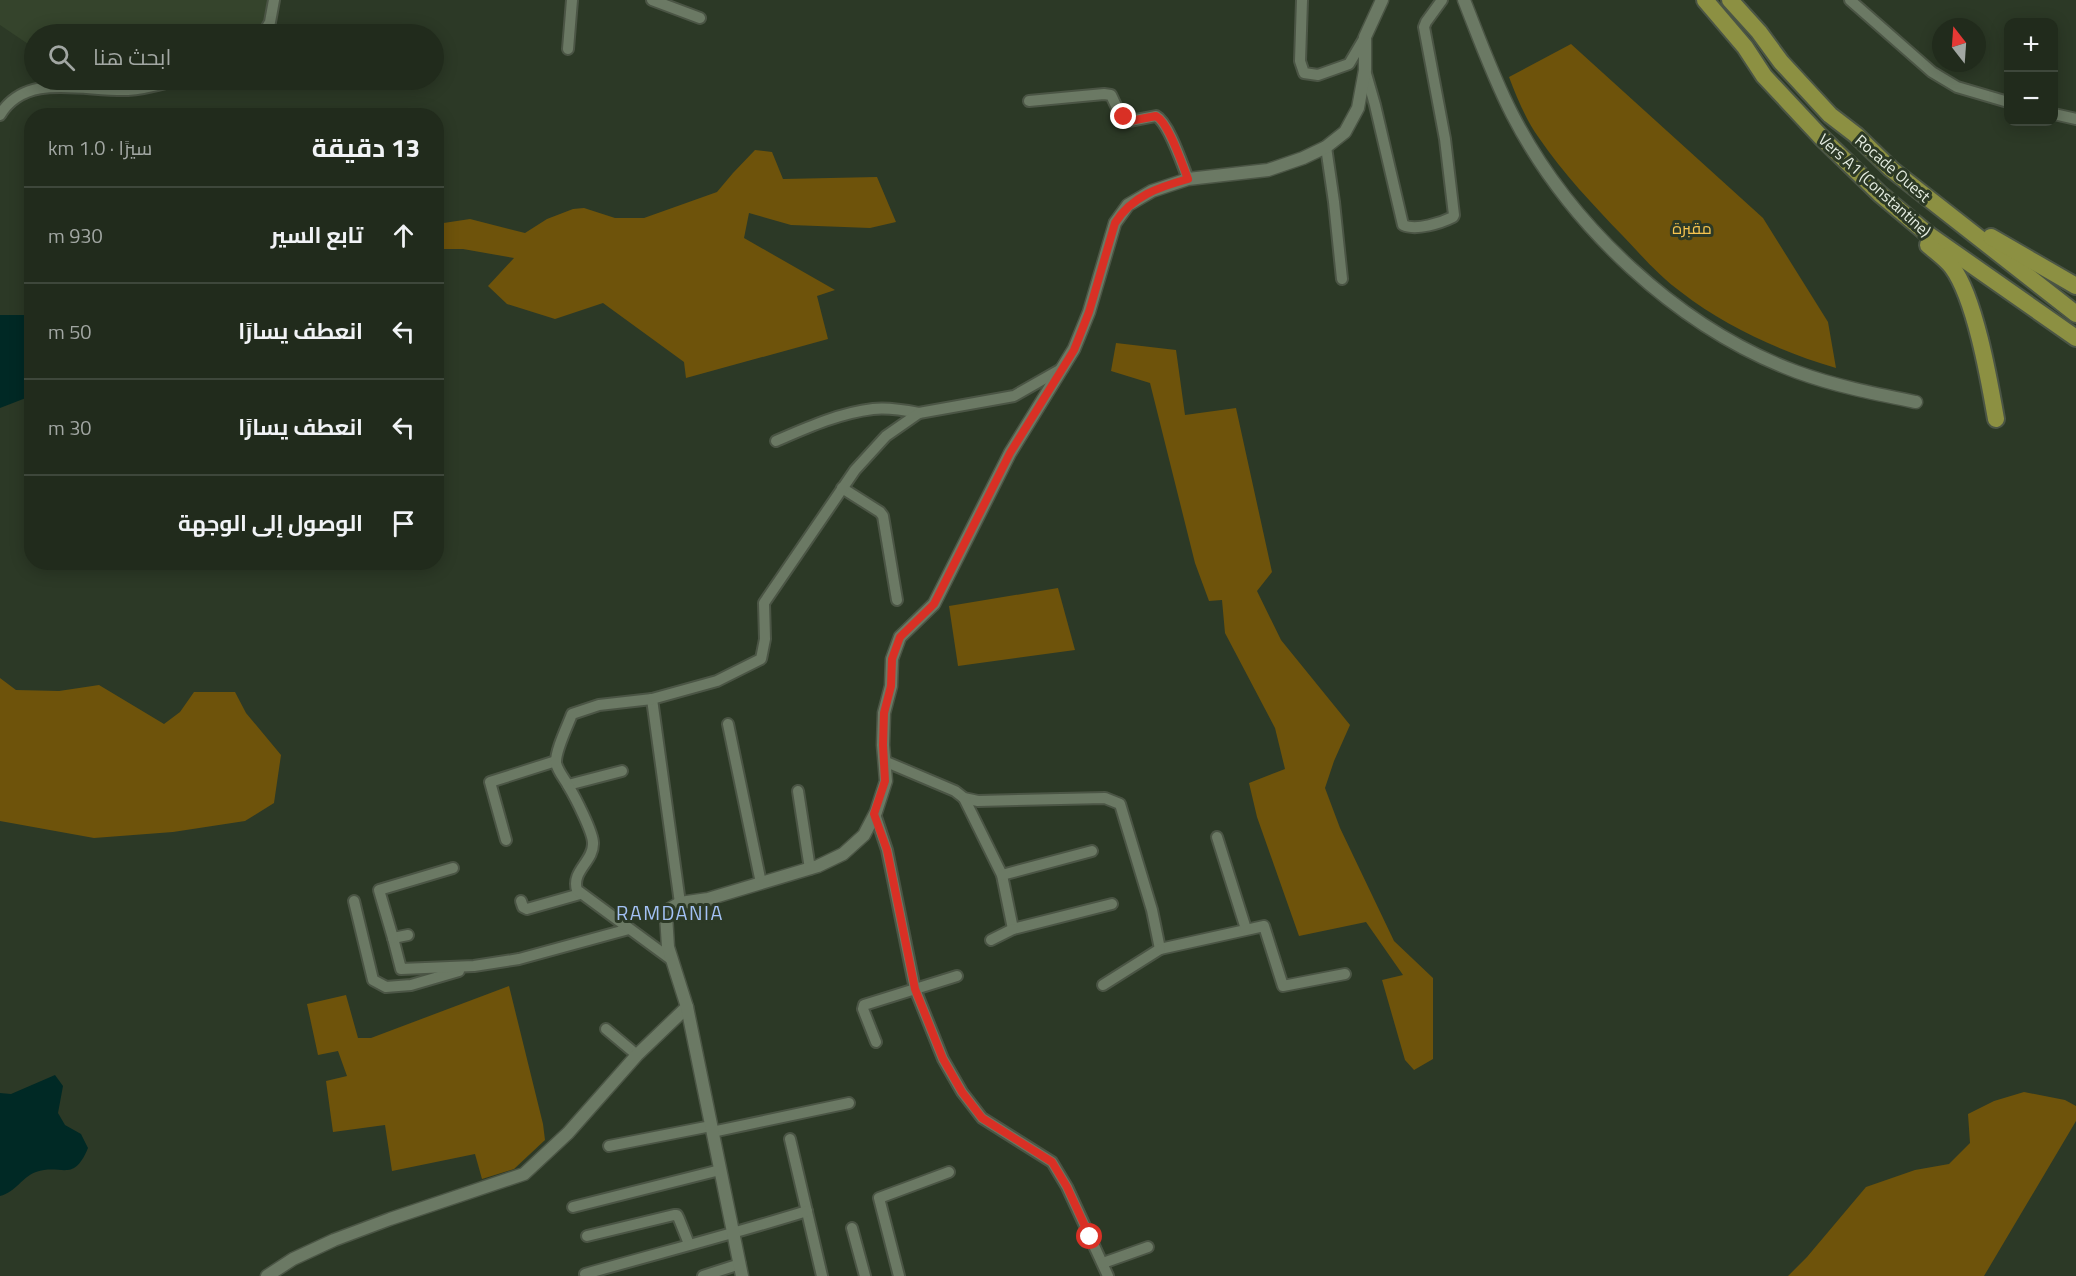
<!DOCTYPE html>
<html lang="ar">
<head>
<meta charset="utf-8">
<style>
  :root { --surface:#212b1c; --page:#293325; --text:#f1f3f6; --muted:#a2a7a3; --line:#3e473b }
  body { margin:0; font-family:"Titillium Web",Cairo,sans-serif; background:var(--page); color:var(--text); direction:rtl }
  .controls { position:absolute; right:18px; top:18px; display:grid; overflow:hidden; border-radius:12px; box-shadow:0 3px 15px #0003 }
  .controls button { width:54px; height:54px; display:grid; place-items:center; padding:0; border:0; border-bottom:2px solid var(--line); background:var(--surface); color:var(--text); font:30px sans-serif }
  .compass { position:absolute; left:1932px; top:18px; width:54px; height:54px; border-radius:50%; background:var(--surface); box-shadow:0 3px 15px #0003; rotate:343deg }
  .stop { position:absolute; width:18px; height:18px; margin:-14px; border:4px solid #d93025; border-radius:50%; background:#fff }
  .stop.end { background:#d93025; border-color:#fff; box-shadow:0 2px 6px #0008 }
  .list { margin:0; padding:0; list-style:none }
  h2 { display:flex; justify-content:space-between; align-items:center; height:78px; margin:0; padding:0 24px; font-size:26px }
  h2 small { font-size:20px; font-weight:400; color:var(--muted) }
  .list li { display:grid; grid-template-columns:39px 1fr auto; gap:18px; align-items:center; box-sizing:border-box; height:96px; padding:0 24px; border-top:2px solid var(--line) }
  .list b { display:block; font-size:22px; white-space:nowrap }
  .list em { font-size:20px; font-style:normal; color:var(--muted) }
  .icon { flex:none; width:33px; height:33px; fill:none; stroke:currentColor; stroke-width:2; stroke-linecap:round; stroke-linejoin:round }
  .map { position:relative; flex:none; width:2076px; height:1276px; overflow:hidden; direction:ltr }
  .search { position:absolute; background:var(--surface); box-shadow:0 3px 15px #0003; left:24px; top:24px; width:420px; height:66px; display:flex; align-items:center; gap:15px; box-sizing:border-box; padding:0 21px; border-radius:33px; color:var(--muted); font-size:22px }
  .panel { position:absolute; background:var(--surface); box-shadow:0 3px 15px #0003; left:24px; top:108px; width:420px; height:462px; border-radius:24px; direction:rtl }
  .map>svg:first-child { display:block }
  .built { fill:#35442c }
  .green { fill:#6e530b }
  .water { fill:#002925 }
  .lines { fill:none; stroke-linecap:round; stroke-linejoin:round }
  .minor-casing { stroke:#4b5545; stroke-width:14 }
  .tertiary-casing { stroke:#4b5545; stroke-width:15 }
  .trunk-casing { stroke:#4b5545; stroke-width:20 }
  .minor { stroke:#6b7964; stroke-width:10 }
  .tertiary { stroke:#6b7964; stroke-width:12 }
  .trunk { stroke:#8c9042; stroke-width:16 }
  .route { stroke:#d93025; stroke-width:8 }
  .labels { text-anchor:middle; stroke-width:6; stroke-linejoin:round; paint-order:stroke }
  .street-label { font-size:16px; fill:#e5ede1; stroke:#2c3926 }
  .park-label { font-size:16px; fill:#f8c550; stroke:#2c3926 }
  .quarter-label { font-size:20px; letter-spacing:1.5px; fill:#a4c2f5; stroke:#2c3926 }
</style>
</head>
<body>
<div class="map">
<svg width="2076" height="1276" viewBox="0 0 2076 1276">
  <rect width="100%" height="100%" fill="#2c3926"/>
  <path class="built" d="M0,0h271l-4,19 -10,15h-223v14l-34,-23z"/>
  <g class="green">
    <path d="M1571,44l192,174 65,104 8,46c-54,-16 -110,-41 -155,-76 -22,-16 -41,-38 -59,-57 -29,-30 -59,-62 -83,-97 -13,-18 -22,-40 -30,-61z"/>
    <path d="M755,150l17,2 11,27 94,-2 19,45 -26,6 -79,-3 -42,-12 -5,25 91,52 -18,6 11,43 -142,39 -2,-16 -81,-59 -48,16 -48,-15 -19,-18 26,-28 -51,-9h-26v-25l33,-5 55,14 22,-14 26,-10 11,-1 31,10h29l73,-26 16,-19z"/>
    <path d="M1116,343l60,7 9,65 51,-7 36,164 -15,19 24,49 69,85 -16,36 -9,27 15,40 54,113 39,37v81l-19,11 -9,-10 -23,-80 21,-5 -37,-53 -67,14 -42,-119 -8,-34 36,-14 -10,-41 -50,-95 -3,-33 -13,1 -14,-38 -45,-180 -39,-12z"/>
    <path d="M1058,588l17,62 -117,16 -9,-60z"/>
    <path d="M0,678l16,12 43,1 40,-6 65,39 16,-12 14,-20h41l11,21 35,42 -7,48 -29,18 -72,11 -79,6 -94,-17z"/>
    <path d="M509,986l34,138 2,16 -31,29 -32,10 -7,-25 -83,17 -7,-46 -52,7 -7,-51 21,-5 -9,-25 -20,4 -11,-51 39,-9 12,43h13z"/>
    <path d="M2024,1092l41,8 11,6v15l-92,155h-196l19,-19 59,-70 49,-17 34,-6 21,-21 -2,-29 26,-13z"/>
  </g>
  <g class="water">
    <path d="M0,315h32l-1,81 -31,12z"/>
    <path d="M55,1075l8,11 -5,27 7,12 16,9 7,14c-15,36 -26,15 -52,24 -14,5 -20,20 -36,24v-103l11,1z"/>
  </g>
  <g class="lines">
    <g class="minor-casing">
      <g id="minor">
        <path d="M652,0l48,18"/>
        <path d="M1302,0l-2,61 4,12 14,2 31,-11 16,-27"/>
        <path d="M1850,0l82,72 25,15 51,15"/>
        <path d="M263,34l7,-12 4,-22"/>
        <path d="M568,49l4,-49"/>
        <path d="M1365,70l10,35 28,120c13,6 38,-2 50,-8l1,-2 -9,-76 -21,-112 2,-5 16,-22"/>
        <path d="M1029,101l75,-7 7,1 8,17 11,9 26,-5c13,7 26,48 32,63"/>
        <path d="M2054,114l22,5"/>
        <path d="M0,115c26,-44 85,-23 128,-25 17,-1 33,-6 49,-10"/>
        <path d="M1326,147l8,55 8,77"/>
        <path d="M776,441c30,-13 63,-28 97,-32 15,-2 31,1 46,4"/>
        <path d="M842,488l38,24 3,4 14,84"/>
        <path d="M652,699l28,204"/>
        <path d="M728,724l33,159"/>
        <path d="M884,761l71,30 9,7 14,3 127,-3 15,6 32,106 8,39 104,-23 19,60 62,-12"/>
        <path d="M568,785l54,-14"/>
        <path d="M798,791l12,78"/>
        <path d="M964,798l38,77 11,54 99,-25"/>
        <path d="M875,814l12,36 28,139 28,70 19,33 20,26 70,44 15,25 41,89"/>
        <path d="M1217,837l29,92"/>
        <path d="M506,840l-16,-58 66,-21"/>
        <path d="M1002,875l90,-24"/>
        <path d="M354,901l19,79 13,7 25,-2 48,-14"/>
        <path d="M521,901l2,6 4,2 53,-15"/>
        <path d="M408,935l-15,3 8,31 73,-3 45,-7 110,-30"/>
        <path d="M393,938l-14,-48 74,-22"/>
        <path d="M991,940l22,-11"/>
        <path d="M672,960l-95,-70c-6,-19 17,-29 16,-47 0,-11 -18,-46 -24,-56 -4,-8 -11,-15 -13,-24 -1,-12 12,-38 16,-49l27,-9 53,-6 65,-18 44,-22 4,-20 -1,-36 91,-133 31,-34 33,-23 95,-17 49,-28"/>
        <path d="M1103,985l57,-36"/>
        <path d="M606,1029l31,26"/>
        <path d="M876,1042l-13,-33 1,-4 93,-29"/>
        <path d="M712,1132l137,-29"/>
        <path d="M790,1139l32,137"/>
        <path d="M609,1146l102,-20"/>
        <path d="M573,1207l147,-37"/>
        <path d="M852,1228l13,48"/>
        <path d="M587,1236l87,-21h3l2,4 10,25"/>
        <path d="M1103,1263l45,-16"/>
        <path d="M585,1274c74,-21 148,-40 222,-63"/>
        <path d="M703,1276l37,-12"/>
        <path d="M899,1276l-20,-78 70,-26"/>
      </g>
    </g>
    <g class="tertiary-casing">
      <g id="tertiary">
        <path d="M1464,0c15,38 29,77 48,114 57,111 166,214 285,258 38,14 79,22 119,30"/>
        <path d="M267,1276l26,-17 41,-19 56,-21 134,-45 44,-41 69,-78 50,-48"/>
        <path d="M742,1276l-55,-269 -19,-60 -2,-32 2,-5 12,-7 28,-4 110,-33 25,-12 21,-19 12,-23 10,-31 -3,-36 1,-32 7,-27 1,-27 8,-22 34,-33 76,-151 64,-104 15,-37 26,-89 13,-18 24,-14 36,-12 80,-9 35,-12 23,-11 19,-15 13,-24 7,-38v-33l17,-37"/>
      </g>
    </g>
    <g class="trunk-casing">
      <g id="trunk">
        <path d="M1705,0l40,47 19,29 57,61 59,57 49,41 147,103"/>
        <path d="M1730,0l29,32 22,30 49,53 26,20 35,34 185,145"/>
        <path d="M1991,237l85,49"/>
        <path d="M1928,245c8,7 18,14 24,22 23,31 37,112 44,152"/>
      </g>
    </g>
    <use href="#minor" class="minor"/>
    <use href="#tertiary" class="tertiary"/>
    <use href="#trunk" class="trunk"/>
  </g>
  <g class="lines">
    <path class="route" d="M1090,1237l-23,-50 -15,-25 -70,-44 -20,-26 -19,-33 -28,-70 -28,-139 -13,-36 11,-33 -2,-36 1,-32 7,-27 1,-27 8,-22 34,-33 76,-151 64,-103 15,-38 26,-89c17,-27 44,-36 73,-44 -6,-15 -19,-56 -32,-63l-26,5 -6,-4"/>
  </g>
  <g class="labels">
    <g class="street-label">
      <text transform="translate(1893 168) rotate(41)" y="6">Rocade Ouest</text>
      <text transform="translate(1875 185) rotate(42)" y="6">Vers A1 (Constantine)</text>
    </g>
    <g class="park-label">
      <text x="1692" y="234">مقبرة</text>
    </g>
    <g class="quarter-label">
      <text x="670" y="920">RAMDANIA</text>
    </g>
  </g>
</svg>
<div class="controls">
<button>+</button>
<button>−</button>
</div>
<svg class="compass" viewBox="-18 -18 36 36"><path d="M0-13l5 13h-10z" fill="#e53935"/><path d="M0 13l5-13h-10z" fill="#a2a7a3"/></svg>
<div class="stop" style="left:1090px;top:1237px"></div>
<div class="stop end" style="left:1124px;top:117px"></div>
<div class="search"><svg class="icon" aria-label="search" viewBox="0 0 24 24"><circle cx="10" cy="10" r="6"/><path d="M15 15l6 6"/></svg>ابحث هنا</div>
<section class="panel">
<h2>13 دقيقة<small>سيرًا · 1.0 km</small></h2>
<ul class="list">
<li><svg class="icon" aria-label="ahead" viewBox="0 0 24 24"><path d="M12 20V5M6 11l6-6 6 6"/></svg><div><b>تابع السير</b></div><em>930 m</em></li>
<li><svg class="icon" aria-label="left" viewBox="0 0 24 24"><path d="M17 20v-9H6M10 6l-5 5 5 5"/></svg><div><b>انعطف يسارًا</b></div><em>50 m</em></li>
<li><svg class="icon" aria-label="left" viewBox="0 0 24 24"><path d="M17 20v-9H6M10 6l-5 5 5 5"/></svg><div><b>انعطف يسارًا</b></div><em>30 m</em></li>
<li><svg class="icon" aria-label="arrive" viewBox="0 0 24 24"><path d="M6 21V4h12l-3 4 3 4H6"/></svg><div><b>الوصول إلى الوجهة</b></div></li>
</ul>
</section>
</div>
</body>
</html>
